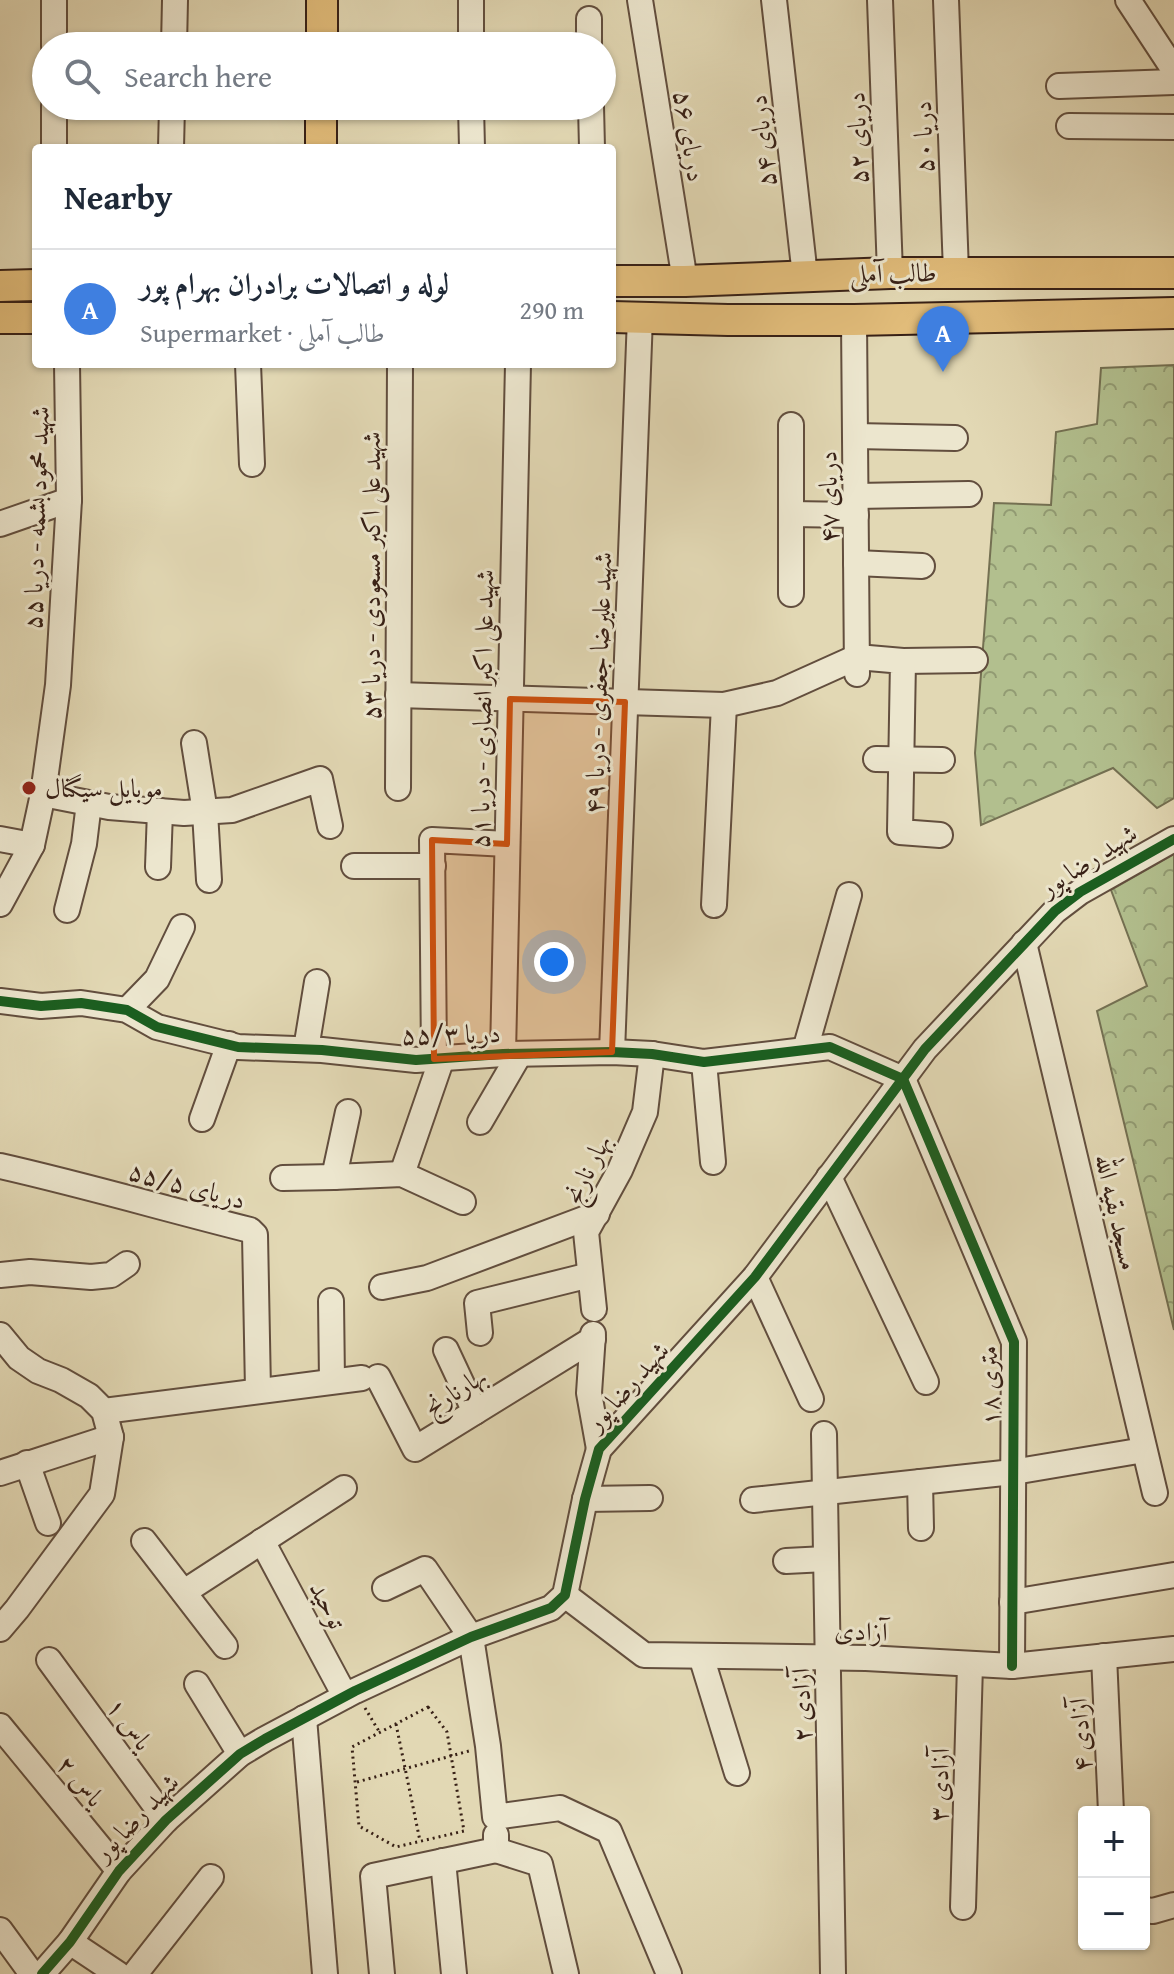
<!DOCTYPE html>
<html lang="en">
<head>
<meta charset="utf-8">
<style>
  :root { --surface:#fff; --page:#f6f6f7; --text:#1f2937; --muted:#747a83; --line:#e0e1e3; --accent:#111827 }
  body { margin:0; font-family:"Gentium Book Plus",Amiri,serif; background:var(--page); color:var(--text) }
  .controls { position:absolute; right:24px; bottom:24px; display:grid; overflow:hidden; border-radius:8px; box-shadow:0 2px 6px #0004 }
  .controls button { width:72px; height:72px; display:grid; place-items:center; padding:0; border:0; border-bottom:2px solid var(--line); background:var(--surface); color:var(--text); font:40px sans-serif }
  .you { position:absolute; left:554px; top:962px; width:28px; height:28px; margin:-20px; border:6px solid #fff; border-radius:50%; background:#1a73e8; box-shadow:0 0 0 12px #1a73e833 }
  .badge { display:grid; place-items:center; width:52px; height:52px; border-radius:50%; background:var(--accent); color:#fff; font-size:26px; font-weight:700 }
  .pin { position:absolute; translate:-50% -66px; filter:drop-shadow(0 2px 4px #0008) }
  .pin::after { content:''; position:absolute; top:42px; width:28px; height:24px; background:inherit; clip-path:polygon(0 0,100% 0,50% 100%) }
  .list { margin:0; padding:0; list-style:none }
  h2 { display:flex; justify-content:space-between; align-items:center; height:104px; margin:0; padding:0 32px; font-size:34px }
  h2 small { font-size:26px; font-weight:400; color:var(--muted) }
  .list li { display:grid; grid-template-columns:52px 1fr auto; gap:24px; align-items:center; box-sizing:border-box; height:120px; padding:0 32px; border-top:2px solid var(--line) }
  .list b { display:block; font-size:30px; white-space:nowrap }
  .list p { margin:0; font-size:26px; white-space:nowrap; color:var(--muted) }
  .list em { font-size:26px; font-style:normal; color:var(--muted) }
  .icon { flex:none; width:44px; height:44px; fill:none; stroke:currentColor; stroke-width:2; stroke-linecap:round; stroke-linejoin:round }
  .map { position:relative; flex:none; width:1174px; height:1974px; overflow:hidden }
  .search { position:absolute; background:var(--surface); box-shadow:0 2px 6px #0004; left:32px; top:32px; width:584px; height:88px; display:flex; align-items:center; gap:20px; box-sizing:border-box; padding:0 28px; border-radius:44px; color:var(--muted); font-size:30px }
  .panel { position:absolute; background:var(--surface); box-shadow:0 2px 6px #0004; left:32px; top:144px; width:584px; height:224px; border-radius:8px }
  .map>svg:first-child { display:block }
  .forest { fill:url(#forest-crowns); stroke:#747052; stroke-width:2 }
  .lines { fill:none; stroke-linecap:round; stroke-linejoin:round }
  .minor-casing { stroke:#624e3e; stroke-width:28 }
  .major-casing { stroke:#372016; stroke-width:34 }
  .path { stroke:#372016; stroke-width:3; stroke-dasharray:2 4; stroke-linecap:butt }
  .minor { stroke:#ece6ce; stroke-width:24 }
  .major { stroke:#e1bc7a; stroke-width:30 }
  .cycleway-casing { stroke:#ece6ce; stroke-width:15 }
  .cycleway { stroke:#1b5e20; stroke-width:10 }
  .marked { fill:#cd500e; fill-opacity:0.2; stroke:#cd500e; stroke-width:6; stroke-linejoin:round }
  .poi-dot { fill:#8f2418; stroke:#ece6ce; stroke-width:3 }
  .labels { text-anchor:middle; stroke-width:6; stroke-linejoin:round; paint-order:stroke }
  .street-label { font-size:26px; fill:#372016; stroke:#ece6ce }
  .poi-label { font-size:26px; fill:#372016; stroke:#ece6ce; text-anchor:start }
</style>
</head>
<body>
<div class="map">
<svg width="1174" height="1974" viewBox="0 0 1174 1974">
  <defs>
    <pattern id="forest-crowns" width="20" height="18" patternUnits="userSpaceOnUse" patternTransform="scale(2)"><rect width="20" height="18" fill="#b2bf8e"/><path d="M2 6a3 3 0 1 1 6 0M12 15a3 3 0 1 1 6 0" fill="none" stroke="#929b73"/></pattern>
  </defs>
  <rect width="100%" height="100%" fill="#e2d8b4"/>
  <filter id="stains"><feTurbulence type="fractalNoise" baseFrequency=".0025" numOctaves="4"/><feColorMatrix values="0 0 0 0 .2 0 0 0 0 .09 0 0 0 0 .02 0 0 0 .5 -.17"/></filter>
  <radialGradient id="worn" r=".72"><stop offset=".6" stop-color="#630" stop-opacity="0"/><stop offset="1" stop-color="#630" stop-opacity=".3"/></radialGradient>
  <g class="forest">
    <path d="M1174,365v433l-17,10 -44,-40 -132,57 -6,-72 19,-250 57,2 5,-73 41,-8 4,-56z"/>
    <path d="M1174,854v476l-77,-319 50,-25 -36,-96z"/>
  </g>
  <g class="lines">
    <g class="minor-casing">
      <g id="minor">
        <path d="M471,0v46"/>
        <path d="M640,0l45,281"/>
        <path d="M774,0l31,276"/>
        <path d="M880,0l10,273"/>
        <path d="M946,0l10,272"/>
        <path d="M1128,0l46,70"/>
        <path d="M589,19v27"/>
        <path d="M54,46v-46"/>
        <path d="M174,46l1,-46"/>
        <path d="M1059,86l115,-4"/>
        <path d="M471,106l1,42"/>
        <path d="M591,106l1,42"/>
        <path d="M1069,126l105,1"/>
        <path d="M54,148v-42"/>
        <path d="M171,148l1,-42"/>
        <path d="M854,320l3,354"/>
        <path d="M248,364l4,100"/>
        <path d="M855,436l100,2"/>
        <path d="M856,496l113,-2"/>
        <path d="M791,514l65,1"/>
        <path d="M0,524l69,-24"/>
        <path d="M856,563l66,3"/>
        <path d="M791,594v-169"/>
        <path d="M903,661l72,-1"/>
        <path d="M398,695l326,10 53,-12 80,-36 46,4 -3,171 40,3"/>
        <path d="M194,743l11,69 4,68"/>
        <path d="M876,759l66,1"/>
        <path d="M398,788l2,-424"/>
        <path d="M43,794l66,13 75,6 48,-3 88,-31 10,47"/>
        <path d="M0,839l32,6"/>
        <path d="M354,866h79"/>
        <path d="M158,867l2,-56"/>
        <path d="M0,904l32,-59 11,-51 15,-109 11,-185 -2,-136"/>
        <path d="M714,905l10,-200"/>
        <path d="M67,910l17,-66 5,-41"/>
        <path d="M1024,943l131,550"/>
        <path d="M0,1001l41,5 40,-3 46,7 30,17 81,20 84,3 94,10 87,-6 109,-2 40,2 52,8 126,-15 73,32 111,263 -2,324"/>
        <path d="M127,1010l30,-31 25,-52"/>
        <path d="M306,1049l11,-67"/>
        <path d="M805,1050l44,-155"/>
        <path d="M612,1052l28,-735"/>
        <path d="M503,1054l15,-690"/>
        <path d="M434,1059l-2,-219 75,4"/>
        <path d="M704,1062l9,100"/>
        <path d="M202,1119l27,-75"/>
        <path d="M480,1122l39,-67"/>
        <path d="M0,1166c84,19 166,43 250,64l5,5 3,155"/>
        <path d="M402,1174l40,-116"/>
        <path d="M334,1177l14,-65"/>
        <path d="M829,1177l97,205"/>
        <path d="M283,1178l51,-1 68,-3 61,28"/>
        <path d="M0,1275l30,-3 61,5 20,-2 16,-11"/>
        <path d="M755,1277l56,122"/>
        <path d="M382,1287l45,-9 170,-64"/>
        <path d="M331,1301l1,80"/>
        <path d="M594,1309l-8,-77 34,-62 25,-58 7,-58"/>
        <path d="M480,1333l-3,-30 113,-28"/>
        <path d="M593,1334l-4,59 10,56"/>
        <path d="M0,1335l19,23 19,13 23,9 28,16 15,15 7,26 -9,57 -85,115 -17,20"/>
        <path d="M446,1350l29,62"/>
        <path d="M378,1377l37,72 178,-110"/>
        <path d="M104,1411l258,-33"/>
        <path d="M824,1434l9,540"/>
        <path d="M27,1463l21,60"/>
        <path d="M0,1473l111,-36"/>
        <path d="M920,1482l1,46"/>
        <path d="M585,1499l65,-1"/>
        <path d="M753,1500l260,-28 131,-22"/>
        <path d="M144,1541l81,105"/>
        <path d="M262,1541l83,155"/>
        <path d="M786,1561l40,-2"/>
        <path d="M385,1588l40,-19 46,68 17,109 7,71 65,-9 49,23 60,143"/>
        <path d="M184,1592l160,-104"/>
        <path d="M565,1595l79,60 222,3 146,8 162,-17"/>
        <path d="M1012,1602l162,-27"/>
        <path d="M701,1656l36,117"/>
        <path d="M1104,1656l7,156"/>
        <path d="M49,1660l117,160"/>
        <path d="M197,1684l43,70"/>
        <path d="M304,1718l21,256"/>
        <path d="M0,1726l119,145"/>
        <path d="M496,1835v15l44,14 26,110"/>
        <path d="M443,1861l11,113"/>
        <path d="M963,1907l7,-242"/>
        <path d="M1144,1910l9,1 21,-6"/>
        <path d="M0,1930l32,44"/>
        <path d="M70,1942l48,32"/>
        <path d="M42,1974l28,-32 49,-71 47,-51 74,-66 25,-15 90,-48 116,-54 80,-29 14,-13 20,-96 14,-50 156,-172 170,-228 130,-138 25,-19 94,-53"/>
        <path d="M135,1974l76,-97"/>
        <path d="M382,1974l-9,-98 123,-26"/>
      </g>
    </g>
    <g class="major-casing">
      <g id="major">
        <path d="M322,46v-46"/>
        <path d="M321,148v-42"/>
        <path d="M612,281h73l205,-8h284"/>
        <path d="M0,286l36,-1"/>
        <path d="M612,317l116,3h126l320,-7"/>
        <path d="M0,318h36"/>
      </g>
    </g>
    <g class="path">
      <path d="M428,1707l19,25 17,99 -68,16 -37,-21 -7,-79z"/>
      <path d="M365,1708l15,25"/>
      <path d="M396,1724l24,117"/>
      <path d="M357,1782l112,-31"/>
    </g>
    <use href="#minor" class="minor"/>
    <use href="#major" class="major"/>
    <g class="cycleway-casing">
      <g id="cycleway">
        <path d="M0,1001l41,5 40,-3 46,7 30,17 81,20 84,3 94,10 87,-6 109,-2 40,2 52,8 126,-15 73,32 111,263 -2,324"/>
        <path d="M42,1974l28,-32 49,-71 47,-51 74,-66 25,-15 90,-48 116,-54 80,-29 14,-13 20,-96 14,-50 156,-172 170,-228 130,-138 25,-19 94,-53"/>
      </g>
    </g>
    <use href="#cycleway" class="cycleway"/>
  </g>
  <path class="marked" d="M510,699l115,3 -13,350 -178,7 -2,-219 75,4z"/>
  <circle class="poi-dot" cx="29" cy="788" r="8"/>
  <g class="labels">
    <g class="street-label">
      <text transform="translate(690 136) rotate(81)" y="9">دریای ۵۶</text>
      <text transform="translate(923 137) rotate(-92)" y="9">دریا ۵۰</text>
      <text transform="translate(857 138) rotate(-92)" y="9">دریای ۵۲</text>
      <text transform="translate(762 141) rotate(-96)" y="9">دریای ۵۴</text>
      <text transform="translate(893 273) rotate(-1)" y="9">طالب آملی</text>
      <text transform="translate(828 497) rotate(-91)" y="9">دریای ۴۷</text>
      <text transform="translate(36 518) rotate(-88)" y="9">شهید محمود بشمه - دریا ۵۵</text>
      <text transform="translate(371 576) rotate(-90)" y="9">شهید علی اکبر مسعودی - دریا ۵۳</text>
      <text transform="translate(598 683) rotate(-88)" y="9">شهید علیرضا جعفری - دریا ۴۹</text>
      <text transform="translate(482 709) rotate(-89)" y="9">شهید علی اکبر انصاری - دریا ۵۱</text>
      <text transform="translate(1088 860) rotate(-33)" y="9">شهید رضا پور</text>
      <text transform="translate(451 1034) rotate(-1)" y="9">دریا ۵۵/۳</text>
      <text transform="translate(587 1169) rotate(-64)" y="9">بهار نارنج</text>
      <text transform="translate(187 1185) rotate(15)" y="9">دریای ۵۵/۵</text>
      <text transform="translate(1117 1212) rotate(77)" y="9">مسجد بقیه الله</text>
      <text transform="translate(627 1386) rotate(-48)" y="9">شهید رضا پور</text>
      <text transform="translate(989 1386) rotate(-92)" y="9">۱۸ متری</text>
      <text transform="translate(455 1391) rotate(-32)" y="9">بهارنارنج</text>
      <text transform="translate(328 1605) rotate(62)" y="9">توحید</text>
      <text transform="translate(861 1631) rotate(2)" y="9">آزادی</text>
      <text transform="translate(801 1705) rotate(-91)" y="9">آزادی ۲</text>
      <text transform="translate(130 1724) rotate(54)" y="9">یاس ۱</text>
      <text transform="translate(1080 1735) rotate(-93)" y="9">آزادی ۴</text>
      <text transform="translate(81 1781) rotate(50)" y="9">یاس ۲</text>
      <text transform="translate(939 1785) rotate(-88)" y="9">آزادی ۳</text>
      <text transform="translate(136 1817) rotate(-46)" y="9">شهید رضا پور</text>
    </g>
    <g class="poi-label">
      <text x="45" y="797">موبایل سیگنال</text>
    </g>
  </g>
  <rect width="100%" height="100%" filter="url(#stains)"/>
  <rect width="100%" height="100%" fill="url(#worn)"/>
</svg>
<div class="controls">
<button>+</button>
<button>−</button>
</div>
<div class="you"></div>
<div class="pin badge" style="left:943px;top:372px;background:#3f7fe0">A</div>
<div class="search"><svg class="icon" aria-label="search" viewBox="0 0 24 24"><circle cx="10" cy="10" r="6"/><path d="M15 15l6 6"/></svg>Search here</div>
<section class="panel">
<h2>Nearby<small></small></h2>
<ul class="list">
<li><span class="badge" style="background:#3f7fe0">A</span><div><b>لوله و اتصالات برادران بهرام پور</b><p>Supermarket · طالب آملی</p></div><em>290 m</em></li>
</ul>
</section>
</div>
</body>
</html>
